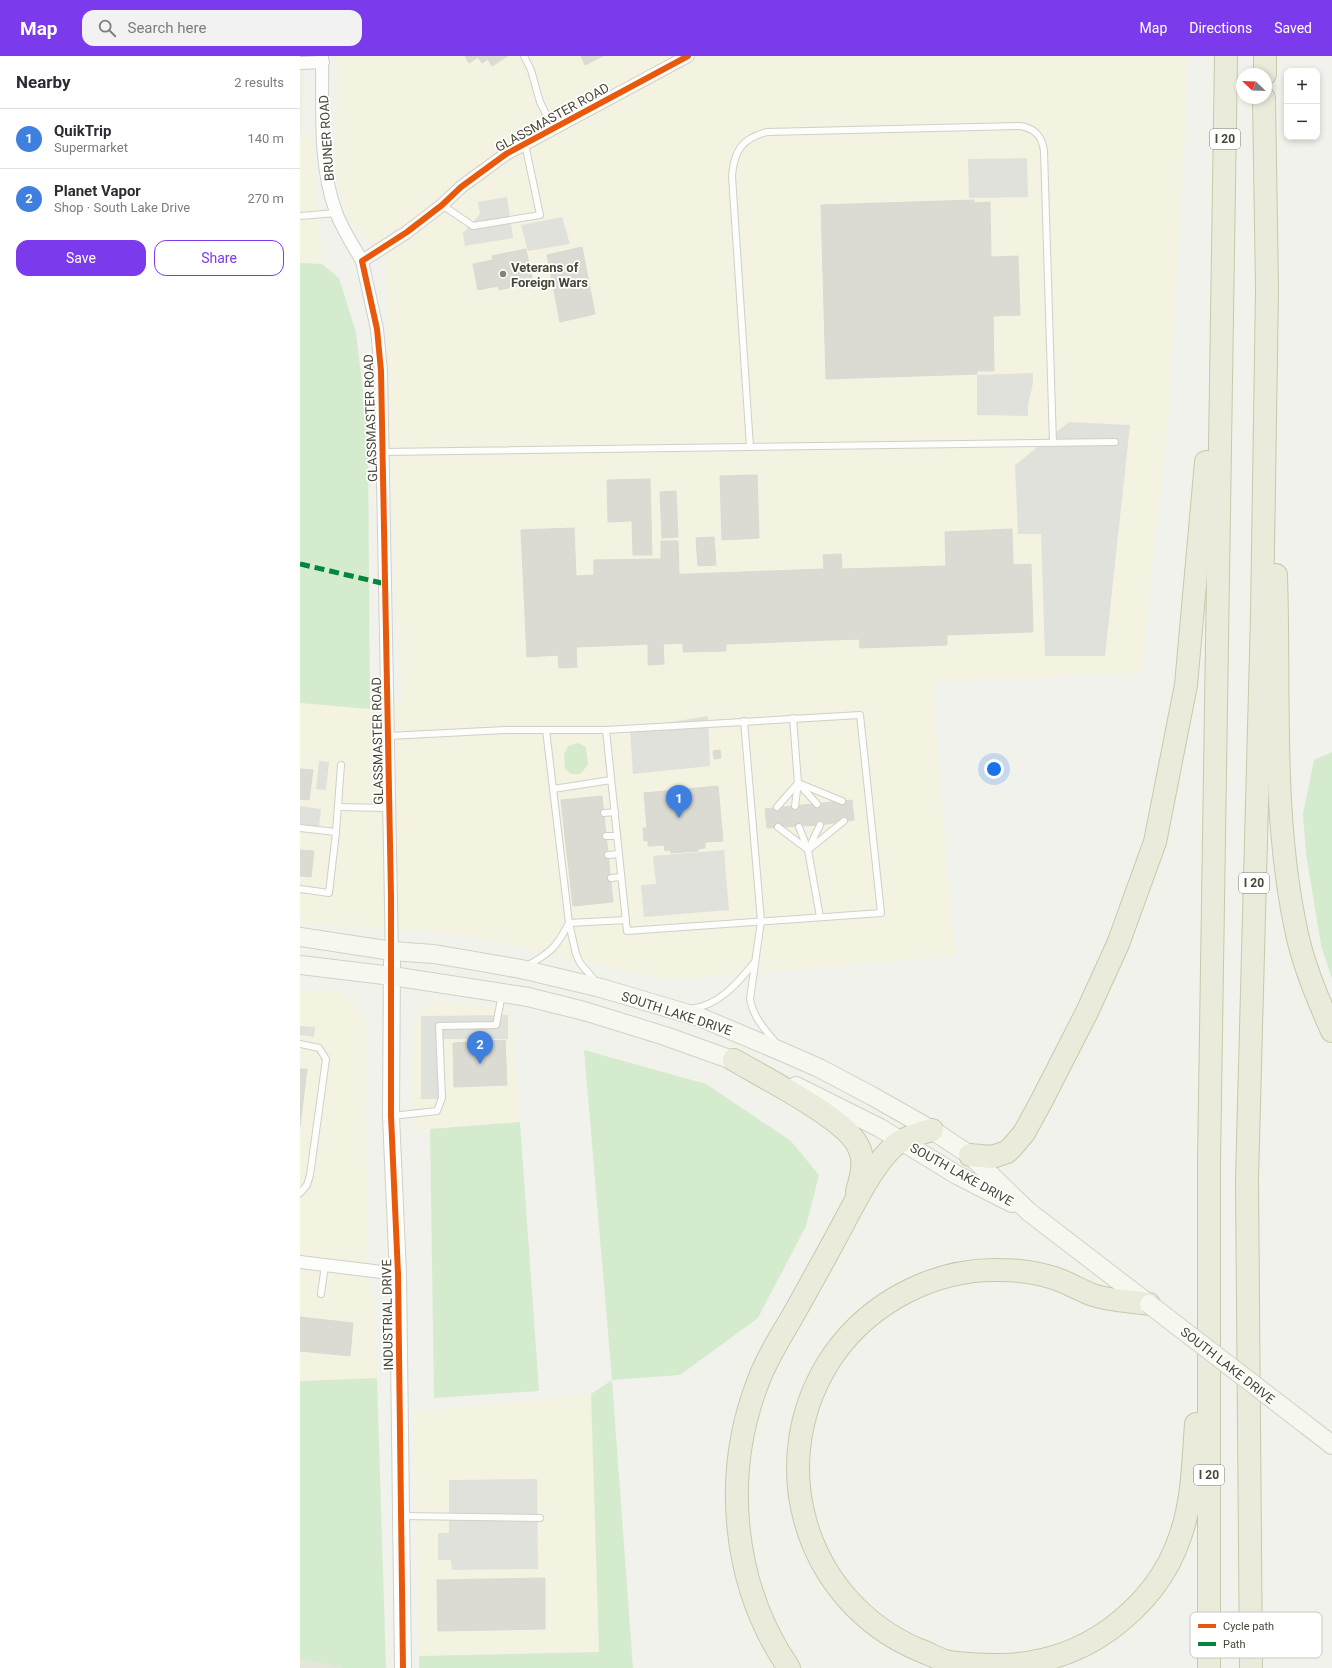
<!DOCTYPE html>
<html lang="en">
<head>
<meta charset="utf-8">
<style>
  :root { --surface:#fff; --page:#f2f2f3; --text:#2b2b33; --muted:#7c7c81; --line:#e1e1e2; --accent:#7c3aed }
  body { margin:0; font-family:Roboto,sans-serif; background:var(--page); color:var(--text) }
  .controls { position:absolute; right:12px; top:12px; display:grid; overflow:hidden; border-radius:8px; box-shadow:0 2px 6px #0003 }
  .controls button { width:36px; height:36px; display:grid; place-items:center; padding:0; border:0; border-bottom:1px solid var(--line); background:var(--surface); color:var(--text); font:20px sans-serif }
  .compass { position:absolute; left:936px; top:12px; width:36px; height:36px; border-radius:50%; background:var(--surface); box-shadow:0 2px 6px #0003; rotate:293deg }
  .you { position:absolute; left:694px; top:713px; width:14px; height:14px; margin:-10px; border:3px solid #fff; border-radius:50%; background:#1a73e8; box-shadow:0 0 0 6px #1a73e833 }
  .badge { display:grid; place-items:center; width:26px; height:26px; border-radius:50%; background:var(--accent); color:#fff; font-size:13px; font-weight:700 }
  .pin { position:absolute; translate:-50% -33px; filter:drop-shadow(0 1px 2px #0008) }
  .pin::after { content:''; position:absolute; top:21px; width:14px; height:12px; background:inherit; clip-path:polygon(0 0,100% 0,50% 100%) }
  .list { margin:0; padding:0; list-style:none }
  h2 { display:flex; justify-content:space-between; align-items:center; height:52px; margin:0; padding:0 16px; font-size:17px }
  h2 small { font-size:13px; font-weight:400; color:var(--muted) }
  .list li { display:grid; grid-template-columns:26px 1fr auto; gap:12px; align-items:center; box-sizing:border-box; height:60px; padding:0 16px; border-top:1px solid var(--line) }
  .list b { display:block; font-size:15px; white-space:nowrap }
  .list p { margin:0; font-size:13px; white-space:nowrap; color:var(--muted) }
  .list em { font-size:13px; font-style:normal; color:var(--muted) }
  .actions { display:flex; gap:8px; padding:12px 16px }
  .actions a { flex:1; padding:9px 0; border:1px solid var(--accent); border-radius:12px; text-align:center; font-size:14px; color:var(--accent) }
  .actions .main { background:var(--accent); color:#fff }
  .icon { flex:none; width:22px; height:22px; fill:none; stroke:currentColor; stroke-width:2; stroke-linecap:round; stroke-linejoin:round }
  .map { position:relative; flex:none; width:1032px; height:1612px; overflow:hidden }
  header { display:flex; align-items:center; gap:24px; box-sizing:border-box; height:56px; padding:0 20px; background:var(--accent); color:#fff }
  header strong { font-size:19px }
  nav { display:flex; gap:22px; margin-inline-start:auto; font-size:14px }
  .search { width:280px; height:36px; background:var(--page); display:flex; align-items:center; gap:10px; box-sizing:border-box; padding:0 14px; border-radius:12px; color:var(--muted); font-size:15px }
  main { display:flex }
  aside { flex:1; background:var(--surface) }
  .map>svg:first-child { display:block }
  .residential { fill:#e5e5da }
  .commercial { fill:#f4f2e0 }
  .education { fill:#eeefdf }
  .green { fill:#d5ebcd }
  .parking { fill:#e1e1dc }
  .building { fill:#dbdbd4; stroke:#dadad2 }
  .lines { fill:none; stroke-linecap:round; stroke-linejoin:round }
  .service-casing { stroke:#d0d0c9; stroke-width:8 }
  .minor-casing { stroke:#d0d0c9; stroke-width:14 }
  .tertiary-casing { stroke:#d0d0c9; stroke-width:18 }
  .secondary-casing { stroke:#d1d2c5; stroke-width:20 }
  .motorway-casing { stroke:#c8c8a9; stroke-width:24 }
  .service { stroke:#fdfdfc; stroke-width:6 }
  .minor { stroke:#fdfdfc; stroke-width:12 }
  .tertiary { stroke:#fdfdfc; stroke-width:16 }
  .secondary { stroke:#f6f7ef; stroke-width:18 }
  .motorway { stroke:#ebebdb; stroke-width:22 }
  .secondary-bridge-casing { stroke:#d1d2c5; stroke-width:20; stroke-linecap:butt }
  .secondary-bridge { stroke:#f6f7ef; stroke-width:18 }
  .quiet { stroke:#00873e; stroke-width:5; stroke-dasharray:10 5; stroke-linecap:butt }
  .cycleway-casing { stroke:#fff; stroke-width:8 }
  .cycleway { stroke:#e8590c; stroke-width:6 }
  .poi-dot { fill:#848377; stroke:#fff; stroke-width:1.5 }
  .labels { text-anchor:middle; stroke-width:3.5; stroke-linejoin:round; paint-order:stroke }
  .shield { fill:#fff; stroke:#7f7e74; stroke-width:1 }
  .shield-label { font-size:12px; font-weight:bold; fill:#484738 }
  .street-label { font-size:13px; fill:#484738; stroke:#fff }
  .poi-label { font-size:13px; font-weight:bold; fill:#484738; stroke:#fff; text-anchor:start }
  .key { fill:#fff; stroke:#c8c8c3; stroke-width:1 }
  .key-label { font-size:11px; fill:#484738 }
</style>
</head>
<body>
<header>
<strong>Map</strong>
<div class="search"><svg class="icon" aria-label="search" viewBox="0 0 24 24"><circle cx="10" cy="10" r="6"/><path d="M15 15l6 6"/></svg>Search here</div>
<nav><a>Map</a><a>Directions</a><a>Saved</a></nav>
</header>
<main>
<aside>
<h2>Nearby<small>2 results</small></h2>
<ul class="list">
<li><span class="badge" style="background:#3f7fe0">1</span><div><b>QuikTrip</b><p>Supermarket</p></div><em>140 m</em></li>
<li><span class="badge" style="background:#3f7fe0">2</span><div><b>Planet Vapor</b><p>Shop · South Lake Drive</p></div><em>270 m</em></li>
</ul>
<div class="actions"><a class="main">Save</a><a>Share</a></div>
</aside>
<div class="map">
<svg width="1032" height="1612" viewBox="0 0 1032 1612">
  <rect width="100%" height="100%" fill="#f2f2ec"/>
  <path class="residential" d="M0,1603l43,9h-43z"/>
  <g class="commercial">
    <path d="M37,0h851l-1,40 -18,318 -28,259 -209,9 23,274 -287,24 -141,-32 -68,-14 -159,-11v-220l70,6 32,-7 -11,-229 -5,-213 -34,-35 -10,-23 -6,-26z"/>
    <path d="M0,77h12l10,131 -22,-1z"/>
    <path d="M0,934l38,2 8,3 13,14 6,14 3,238 6,49 3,68 -77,3z"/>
    <path d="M136,944l75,11 9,111 -107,8 -1,-51 2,-56 5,-13z"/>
    <path d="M291,1338l8,258 -180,4 -6,-244z"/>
  </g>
  <path class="education" d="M0,0h4l-2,77h-2z"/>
  <g class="green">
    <path d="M0,207l22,1 17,14 17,54 12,102 2,275 -70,-6z"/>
    <path d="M278,687l8,4 2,18 -8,9h-9l-6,-5 -1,-15 4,-8z"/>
    <path d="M1032,696v227l-11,-34 -15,-91 -3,-40 11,-54z"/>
    <path d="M284,994l122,34 85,57 28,34 -13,51 -48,92 -78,57 -68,5 21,288h-214v-12l180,-4 -8,-258 21,-14z"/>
    <path d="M220,1066l19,269 -105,7 -4,-269z"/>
    <path d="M77,1322l9,290h-43l-43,-9v-278z"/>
  </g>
  <g class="parking">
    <path d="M727,102l1,39 -59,1 -1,-39z"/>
    <path d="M207,141l6,41 -48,8 -2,-13 17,-19 -2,-12z"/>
    <path d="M262,161l8,27 -42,7 -7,-26z"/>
    <path d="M733,317v10l-5,22v11l-51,-1v-40z"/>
    <path d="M769,366l61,3 -25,231h-60l-4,-122h-23l-3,-69z"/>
    <path d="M408,660l2,50 -77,8 -3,-45z"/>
    <path d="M19,705l10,1 -3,28 -10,-1z"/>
    <path d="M0,750l21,3 -2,18 -19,-3z"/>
    <path d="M424,794l5,60 -85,7 -3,-32 15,-1 -3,-28z"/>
    <path d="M208,959v24h-64v60h-23v-83z"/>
    <path d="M0,970l15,1 -1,10 -14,-2z"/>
    <path d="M237,1423l1,90 -86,1 -1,-10h-13v-27h11v-53z"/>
  </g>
  <g class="building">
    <path d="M165,0h43l-16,10 -4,-7 -6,4 -4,-6 -9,6z"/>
    <path d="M281,0h22l-18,9z"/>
    <path d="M674,144v3l16,-1 1,55 27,-1 2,59 -27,1 1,55h-17v3l-151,5 -5,-174z"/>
    <path d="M282,191l13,67 -35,8 -13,-67z"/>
    <path d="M226,193l7,34 -34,7 -1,-4 -20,4 -5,-26 20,-4 -1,-4z"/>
    <path d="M457,419l2,63 -37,2 -2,-64z"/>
    <path d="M350,423l2,76h-19l-1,-34 -24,1 -1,-42z"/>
    <path d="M376,435l2,46 -16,1 -2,-46z"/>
    <path d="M274,472l2,48 18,-1v-15l67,-1v16l163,-6 -1,-14 18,-1 1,15 104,-3 -1,-34 67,-3 1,36 18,-1 2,68 -86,3v10l-87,3 -1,-9 -133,5v7l-43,1v-9l-20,1 1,20 -16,1v-21l-72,3 1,20 -18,1 -1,-13 -31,2 -6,-127z"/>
    <path d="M414,481l2,28 -18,1 -2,-28z"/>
    <path d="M361,485h17l1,34h-18z"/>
    <path d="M420,694l1,8 -7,1 -1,-8z"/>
    <path d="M0,713l13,1 -4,30 -9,-1z"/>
    <path d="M418,730l5,55 -18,1v6l-7,1v2l-27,2 -1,-3 -5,1 -1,-6 -16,1v-6l-4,1 -1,-13h4l-3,-35z"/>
    <path d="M302,740l11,106 -40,4 -12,-106z"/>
    <path d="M552,744l2,20 -34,5 -53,3 -2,-19z"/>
    <path d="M0,794l14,1 -3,26 -11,-1z"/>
    <path d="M205,984l2,45 -53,2 -1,-44z"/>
    <path d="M0,1013h7l-7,57z"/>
    <path d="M0,1261l53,6 -3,33 -50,-5z"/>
    <path d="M245,1522v51l-107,2 -1,-51z"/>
  </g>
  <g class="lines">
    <g class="service-casing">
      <g id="service">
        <path d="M224,0l7,14 9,32 13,26"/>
        <path d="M142,149l31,21 67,-11 -15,-71"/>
        <path d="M0,160l36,-3"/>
        <path d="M450,391l-18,-271c2,-25 10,-38 35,-44l254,-6c14,3 21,10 23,25l9,292"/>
        <path d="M83,396l732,-10"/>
        <path d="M493,662l5,65 -3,23"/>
        <path d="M444,665l17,200 -11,78c3,18 15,31 27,45"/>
        <path d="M246,674l23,193 7,31 4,9 17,20"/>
        <path d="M88,680l117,-6h101l254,-15 21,198 -254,18 -21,-201"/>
        <path d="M498,727l44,18"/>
        <path d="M499,728l18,20"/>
        <path d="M253,733l58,-9"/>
        <path d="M38,751l51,1"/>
        <path d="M477,751l21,-24"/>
        <path d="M304,757l11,-1"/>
        <path d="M478,771l29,22"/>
        <path d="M499,771l9,23 12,67"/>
        <path d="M0,772l36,4 -7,61 -29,-4"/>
        <path d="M36,776l5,-67"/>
        <path d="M306,780h11"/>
        <path d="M509,792l11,-23"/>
        <path d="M508,794l36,-29"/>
        <path d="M308,799l11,-1"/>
        <path d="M311,822l10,-1"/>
        <path d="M269,867l57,-3"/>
        <path d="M227,910c24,-14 29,-18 42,-43"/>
        <path d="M390,953c28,-3 47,-25 64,-46"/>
        <path d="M0,988l19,4 7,11 -16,116 -3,10 -7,8"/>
        <path d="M92,1060l45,-5 5,-13 -3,-72 57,-1 6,-31"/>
        <path d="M21,1238l4,-29"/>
        <path d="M101,1460l139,2"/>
      </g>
    </g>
    <g class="minor-casing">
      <g id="minor">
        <path d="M22,0c1,51 -4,108 14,156 6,17 17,33 26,49"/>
        <path d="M0,7l23,-1"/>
        <path d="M92,901l-11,-586 -4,-42 -15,-68 45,-29 35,-27 19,-18 45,-33 182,-98"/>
        <path d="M0,1206l98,12"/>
      </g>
    </g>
    <g class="tertiary-casing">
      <path id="tertiary" d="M92,906l-1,154 7,158 5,394"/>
    </g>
    <g class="secondary-casing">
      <g id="secondary">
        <path d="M0,881l92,14 42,3 47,8 40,7 80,19 101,30 83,35 34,15 53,28 60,34 38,25 59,57 120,92"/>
        <path d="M0,909l92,11 136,21 56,14 81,25 81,29"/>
        <path d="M496,1030l84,42 77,47 55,28"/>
        <path d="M1005,1368l27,21"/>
      </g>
    </g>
    <g class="motorway-casing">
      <g id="motorway">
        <path d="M965,18v-18"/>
        <path d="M976,519c4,120 -5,241 21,359 7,33 21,66 35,97"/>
        <path d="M434,1004c29,17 108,57 123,84 9,15 5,31 0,47"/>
        <path d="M670,1099l22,2 15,-5 6,-6 11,-13 17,-31 46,-90 31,-68 37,-102 31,-157 20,-223"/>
        <path d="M849,1248c-18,-3 -39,-3 -56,-9 -11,-4 -21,-10 -31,-14 -20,-8 -41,-11 -62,-11 -65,-2 -129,32 -166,84 -72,104 -32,246 85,296 9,3 17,8 26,11 19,4 38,4 57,4 39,-1 75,-12 107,-35 33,-24 58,-54 71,-93 13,-36 13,-75 16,-113"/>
        <path d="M489,1612c-57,-83 -67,-193 -31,-286 8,-22 21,-43 33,-63 14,-25 28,-50 42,-76 15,-27 41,-83 65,-100 11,-7 22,-10 34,-13"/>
        <path d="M909,1612v-505l17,-1107"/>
        <path d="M951,1612l-4,-489 15,-564 5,-326 -3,-191"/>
      </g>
    </g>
    <use href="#service" class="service"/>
    <use href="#minor" class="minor"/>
    <use href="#tertiary" class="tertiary"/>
    <use href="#secondary" class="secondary"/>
    <use href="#motorway" class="motorway"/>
    <g class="secondary-bridge-casing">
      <path id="secondary-bridge" d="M849,1248l156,120"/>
    </g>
    <use href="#secondary-bridge" class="secondary-bridge"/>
    <path class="quiet" d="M0,508l86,20"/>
    <g class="cycleway-casing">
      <path id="cycleway" d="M103,1612l-5,-394 -7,-158v-220l-10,-525 -4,-42 -15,-68 45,-29 35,-27 19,-18 45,-33 182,-98"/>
    </g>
    <use href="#cycleway" class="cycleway"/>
  </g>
  <circle class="poi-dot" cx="203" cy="218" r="4"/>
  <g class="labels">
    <g class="shield">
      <rect x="910" y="73" width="30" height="20" rx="3"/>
      <rect x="939" y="817" width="30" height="20" rx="3"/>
      <rect x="894" y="1409" width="30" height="20" rx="3"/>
    </g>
    <g class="shield-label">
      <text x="925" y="87">I 20</text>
      <text x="954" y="831">I 20</text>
      <text x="909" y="1423">I 20</text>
    </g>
    <g class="street-label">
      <text transform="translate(252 61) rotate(-29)" y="5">GLASSMASTER ROAD</text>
      <text transform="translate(26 82) rotate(-94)" y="5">BRUNER ROAD</text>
      <text transform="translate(70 362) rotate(-92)" y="5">GLASSMASTER ROAD</text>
      <text transform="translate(77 685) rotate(-91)" y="5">GLASSMASTER ROAD</text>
      <text transform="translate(377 957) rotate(18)" y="5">SOUTH LAKE DRIVE</text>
      <text transform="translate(662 1118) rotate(29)" y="5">SOUTH LAKE DRIVE</text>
      <text transform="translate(87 1259) rotate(-91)" y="5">INDUSTRIAL DRIVE</text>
      <text transform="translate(928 1309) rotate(38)" y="5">SOUTH LAKE DRIVE</text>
    </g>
    <g class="poi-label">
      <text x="211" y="216">Veterans of<tspan x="211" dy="15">Foreign Wars</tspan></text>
    </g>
  </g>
  <rect x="890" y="1556" width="132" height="46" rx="6" class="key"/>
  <rect x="898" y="1568" width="18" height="4" fill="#e8590c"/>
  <rect x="898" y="1586" width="18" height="4" fill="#00873e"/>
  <g class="key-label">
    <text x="923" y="1574">Cycle path</text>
    <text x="923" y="1592">Path</text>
  </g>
</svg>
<div class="controls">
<button>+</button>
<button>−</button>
</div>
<svg class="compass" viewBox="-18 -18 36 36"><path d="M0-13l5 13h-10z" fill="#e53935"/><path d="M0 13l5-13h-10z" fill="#7c7c81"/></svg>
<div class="you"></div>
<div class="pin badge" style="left:379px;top:762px;background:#3f7fe0">1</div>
<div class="pin badge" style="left:180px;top:1008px;background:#3f7fe0">2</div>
</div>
</main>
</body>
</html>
